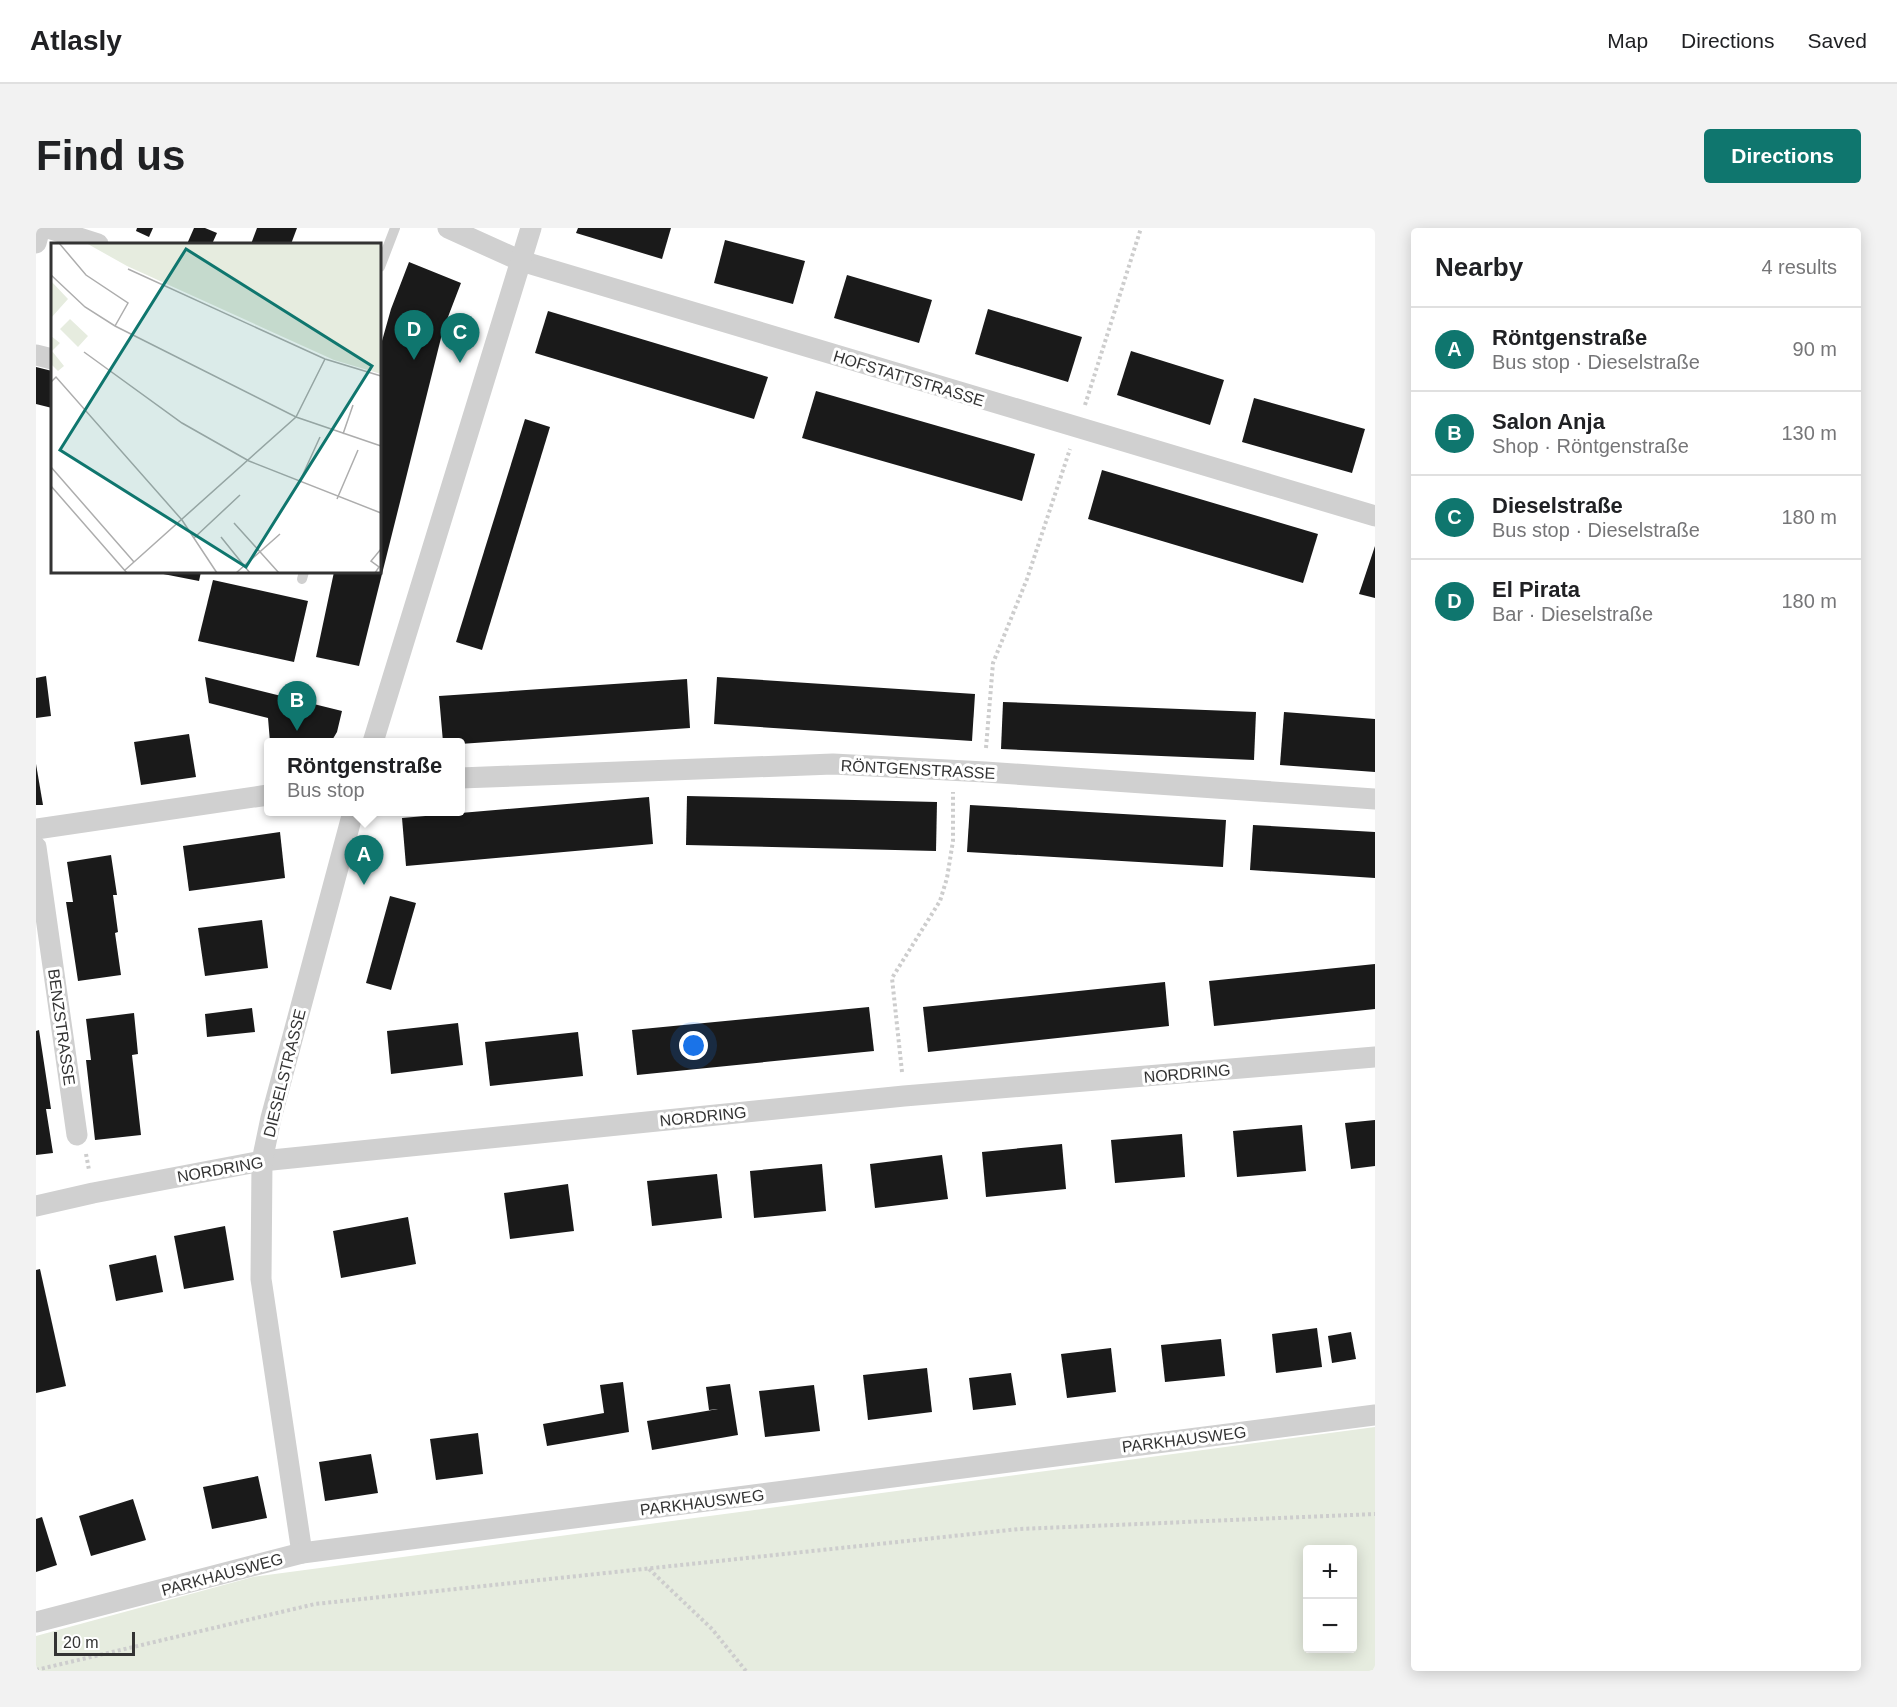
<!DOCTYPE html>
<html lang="en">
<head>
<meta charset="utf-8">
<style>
  :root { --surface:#fff; --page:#f2f2f2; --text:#202124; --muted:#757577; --line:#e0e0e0; --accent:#0f766e }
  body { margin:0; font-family:Arial,sans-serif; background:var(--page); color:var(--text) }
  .controls { position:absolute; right:18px; bottom:18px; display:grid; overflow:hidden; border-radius:6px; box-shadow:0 3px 15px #0003 }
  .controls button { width:54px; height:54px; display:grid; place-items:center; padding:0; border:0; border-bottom:2px solid var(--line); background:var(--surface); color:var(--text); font:30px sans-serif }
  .scale { position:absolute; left:18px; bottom:15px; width:81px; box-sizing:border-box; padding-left:6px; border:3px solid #333; border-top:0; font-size:16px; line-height:21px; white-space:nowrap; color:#333; -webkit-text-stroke:4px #fff; paint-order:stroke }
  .you { position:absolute; left:658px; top:818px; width:21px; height:21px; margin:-15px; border:4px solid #fff; border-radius:50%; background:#1a73e8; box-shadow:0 0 0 9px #1a73e833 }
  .badge { display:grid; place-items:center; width:39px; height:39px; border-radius:50%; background:var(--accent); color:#fff; font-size:20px; font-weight:700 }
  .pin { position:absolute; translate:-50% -50px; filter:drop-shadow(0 2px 3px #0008) }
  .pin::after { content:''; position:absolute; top:32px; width:21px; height:18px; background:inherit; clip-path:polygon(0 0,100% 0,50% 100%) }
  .popup { position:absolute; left:228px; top:510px; width:201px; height:78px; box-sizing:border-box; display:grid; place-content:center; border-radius:6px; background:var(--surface); filter:drop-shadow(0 2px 4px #0005); font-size:20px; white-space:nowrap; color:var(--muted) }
  .popup b { font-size:22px; color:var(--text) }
  .popup::after { content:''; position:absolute; left:50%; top:100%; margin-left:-12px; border:12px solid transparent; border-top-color:var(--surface) }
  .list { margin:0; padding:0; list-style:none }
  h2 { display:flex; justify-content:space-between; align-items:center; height:78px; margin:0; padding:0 24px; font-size:26px }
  h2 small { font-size:20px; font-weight:400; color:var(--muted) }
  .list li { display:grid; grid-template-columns:39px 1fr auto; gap:18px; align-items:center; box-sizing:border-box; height:84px; padding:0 24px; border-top:2px solid var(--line) }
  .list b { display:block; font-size:22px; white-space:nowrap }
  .list p { margin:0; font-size:20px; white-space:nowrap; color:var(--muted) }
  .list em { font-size:20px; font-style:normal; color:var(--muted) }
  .map { position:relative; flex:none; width:1339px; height:1443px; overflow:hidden; border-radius:6px }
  header { display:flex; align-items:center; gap:36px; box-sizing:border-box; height:84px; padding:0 30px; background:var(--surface); border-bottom:2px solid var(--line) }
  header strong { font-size:28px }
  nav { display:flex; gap:33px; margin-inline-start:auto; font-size:21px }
  .intro { display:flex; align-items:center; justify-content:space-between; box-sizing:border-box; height:144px; padding:0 36px }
  h1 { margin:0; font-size:42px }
  .button { padding:15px 27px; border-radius:6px; background:var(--accent); color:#fff; font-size:21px; font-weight:700 }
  main { display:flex; gap:36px; padding:0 36px }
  aside { flex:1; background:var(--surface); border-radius:6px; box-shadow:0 3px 15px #0003 }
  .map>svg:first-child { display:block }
  .green { fill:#e6ecdf; fill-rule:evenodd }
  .building { fill:#1a1a1a }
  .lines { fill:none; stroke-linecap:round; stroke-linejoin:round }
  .path { stroke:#cdcdcd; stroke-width:4; stroke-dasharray:3 3; stroke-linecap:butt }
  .lane { stroke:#d0d0d0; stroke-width:10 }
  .street { stroke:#d0d0d0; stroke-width:21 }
  .labels { text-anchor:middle; stroke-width:6; stroke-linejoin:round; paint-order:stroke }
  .street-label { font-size:16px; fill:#333; stroke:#fff }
  .inset-road { fill:none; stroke:#adadad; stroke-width:1.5 }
  .view { fill:#0f766e; fill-opacity:0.15; stroke:#0f766e; stroke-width:3 }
  .inset-edge { fill:none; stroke:#333; stroke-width:3 }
</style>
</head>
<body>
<header>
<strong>Atlasly</strong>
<nav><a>Map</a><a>Directions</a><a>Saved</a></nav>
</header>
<div class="intro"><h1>Find us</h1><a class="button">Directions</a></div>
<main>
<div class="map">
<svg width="1339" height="1443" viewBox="0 0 1339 1443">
  <rect width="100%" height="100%" fill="#fff"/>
  <path class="green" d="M1339,1199v244h-1339v-35l217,-59zM1272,1322h44v98h-44z"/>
  <g class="building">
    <path d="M101,0h16l-4,9 -13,-6z"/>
    <path d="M158,0h11l12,5 -5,11h-25z"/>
    <path d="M221,0h40l-6,16h-40z"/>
    <path d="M542,0h93l-9,31 -86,-26z"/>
    <path d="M689,12l80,21 -12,43 -79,-21z"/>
    <path d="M373,34l52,21 -18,47 -84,336 -43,-9 18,-85h46v-224l11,-39z"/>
    <path d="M811,47l85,25 -13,43 -85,-25z"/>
    <path d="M952,81l94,28 -14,45 -93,-28z"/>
    <path d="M512,83l220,66 -14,42 -219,-66z"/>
    <path d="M1095,123l93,29 -14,45 -93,-30z"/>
    <path d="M0,139l16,4v37l-16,-4z"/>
    <path d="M780,163l219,63 -13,47 -220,-63z"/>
    <path d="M1218,170l111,31 -13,44 -110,-31z"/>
    <path d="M489,191l25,8 -68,223 -26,-8z"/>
    <path d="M1066,242l216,64 -15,49 -215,-64z"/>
    <path d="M1339,318v52l-16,-4z"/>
    <path d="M117,344h48l-2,9z"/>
    <path d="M177,352l95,21 -14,61 -96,-21z"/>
    <path d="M10,448l5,40 -15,2v-40z"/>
    <path d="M169,449l137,34 -5,21 -6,10h-61l-2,-24 -59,-15z"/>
    <path d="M681,449l258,17 -3,47 -258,-17z"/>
    <path d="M651,451l3,49 -230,16v-2h-17l-4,-46z"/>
    <path d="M967,474l253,10 -2,48 -253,-11z"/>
    <path d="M1248,484l91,7v53l-95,-7z"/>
    <path d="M153,506l7,43 -55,8 -7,-43z"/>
    <path d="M0,536l7,41h-7z"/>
    <path d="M651,568l250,6 -1,49 -250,-6z"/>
    <path d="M613,569l4,47 -247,22 -4,-48z"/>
    <path d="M934,577l256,15 -3,47 -256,-15z"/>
    <path d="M1217,597l122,7v46l-125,-8z"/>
    <path d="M244,604l5,46 -96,13 -6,-45z"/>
    <path d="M75,627l6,40h-4l5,37 -3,1 6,42 -43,6 -12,-79h7l-6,-40z"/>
    <path d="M354,668l26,7 -25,87 -25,-7z"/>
    <path d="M226,692l6,48 -63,8 -7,-48z"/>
    <path d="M1339,736v45l-161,17 -5,-45z"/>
    <path d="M1129,754l4,44 -241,26 -5,-45z"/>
    <path d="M833,779l5,44 -237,24 -5,-45z"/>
    <path d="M216,780l3,24 -48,5 -2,-23z"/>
    <path d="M98,785l4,41 -6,1 9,80 -46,5 -9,-80h5l-5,-41z"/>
    <path d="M422,795l5,42 -72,9 -4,-43z"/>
    <path d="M3,802l12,79h-5l7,44 -17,2v-124z"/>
    <path d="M542,804l5,44 -93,10 -5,-44z"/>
    <path d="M1339,892v46l-24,3 -6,-46z"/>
    <path d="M1266,897l4,46 -69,6 -4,-46z"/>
    <path d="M1146,906l3,43 -70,6 -4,-43z"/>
    <path d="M1026,916l4,45 -80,8 -4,-45z"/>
    <path d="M906,927l6,44 -73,9 -5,-44z"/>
    <path d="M786,936l4,47 -72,7 -4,-47z"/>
    <path d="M681,946l5,44 -70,8 -5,-45z"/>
    <path d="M532,956l6,47 -64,8 -6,-46z"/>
    <path d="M372,989l8,47 -75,14 -8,-47z"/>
    <path d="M189,998l9,54 -50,9 -10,-53z"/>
    <path d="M120,1027l7,37 -47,9 -7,-36z"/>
    <path d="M4,1041l26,117 -30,7v-123z"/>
    <path d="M1281,1100l5,39 -46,6 -4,-39z"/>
    <path d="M1315,1104l5,27 -24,4 -4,-27z"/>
    <path d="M1185,1111l4,37 -60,6 -4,-37z"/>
    <path d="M1075,1120l5,44 -49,6 -6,-44z"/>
    <path d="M891,1140l5,44 -64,8 -5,-45z"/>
    <path d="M975,1145l5,32 -43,5 -4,-32z"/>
    <path d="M587,1154l6,50 -82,14 -4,-22 61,-11 -4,-28z"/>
    <path d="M694,1156l8,51 -86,15 -5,-29 71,-12 -9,1 -3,-23z"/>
    <path d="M778,1157l6,46 -55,6 -6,-46z"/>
    <path d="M442,1205l5,41 -47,6 -6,-41z"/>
    <path d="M335,1226l7,39 -53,8 -6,-39z"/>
    <path d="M222,1248l9,42 -55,11 -9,-42z"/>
    <path d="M97,1271l13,41 -55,16 -12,-40z"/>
    <path d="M6,1289l15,48 -21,7v-53z"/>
  </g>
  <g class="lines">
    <g class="path">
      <path d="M1049,177l56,-177"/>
      <path d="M950,520l7,-85 34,-84 43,-130"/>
      <path d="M866,844l-10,-94 48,-77 7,-23 6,-37v-49"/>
      <path d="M50,926l3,16"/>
      <path d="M613,1341l63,60 34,42"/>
      <path d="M0,1442l279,-66 704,-75 356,-15"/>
    </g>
    <g class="lane">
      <path d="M344,39l15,-39"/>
      <path d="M266,351l2,-7"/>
    </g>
    <g class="street">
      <path d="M12,0l50,16"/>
      <path d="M412,0l73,33 854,255"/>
      <path d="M0,15l4,-15"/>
      <path d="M0,127l16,4"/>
      <path d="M337,514l158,-514"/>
      <path d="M424,550l373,-14 152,8 390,27"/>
      <path d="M0,601l232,-34"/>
      <path d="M0,619l41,288"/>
      <path d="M0,978l57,-13 169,-32 642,-65 471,-39"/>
      <path d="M266,1325l-41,-274 1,-118 9,-43 82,-306"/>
      <path d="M0,1394l266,-69 1073,-138"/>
    </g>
  </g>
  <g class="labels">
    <g class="street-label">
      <text transform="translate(873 150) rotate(17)" y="6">HOFSTATTSTRASSE</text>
      <text transform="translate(882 541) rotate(3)" y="6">RÖNTGENSTRASSE</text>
      <text transform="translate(26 799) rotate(82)" y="6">BENZSTRASSE</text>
      <text transform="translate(248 845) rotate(-76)" y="6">DIESELSTRASSE</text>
      <text transform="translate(1151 845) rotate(-5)" y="6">NORDRING</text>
      <text transform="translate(667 888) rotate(-6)" y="6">NORDRING</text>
      <text transform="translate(184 941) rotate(-10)" y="6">NORDRING</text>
      <text transform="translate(1148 1211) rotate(-7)" y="6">PARKHAUSWEG</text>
      <text transform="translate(666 1274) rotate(-7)" y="6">PARKHAUSWEG</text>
      <text transform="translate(186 1346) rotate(-15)" y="6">PARKHAUSWEG</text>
    </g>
  </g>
  <g transform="translate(15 15)">
    <rect width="330" height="330" fill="#fff"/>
    <path d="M35,0h295v131l-47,-14 -207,-94zM0,38l17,18 -17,19zM19,76l18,17 -10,11 -18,-18zM0,93l9,7 -8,8 12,15 -6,5 -7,-7z" fill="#e6ecdf"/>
    <path class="inset-road" d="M8,0l27,32 42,28 -13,23M77,26l197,90 56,17M0,32l34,32 30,19 181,91 85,29M33,109l98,71 67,38 132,52M0,139l5,-5 126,143 35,53M292,191l10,-29M0,224l83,95M248,240l21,-46M0,243l76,87M286,256l21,-49M183,280l45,50M170,294l29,36M143,295l46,-43M74,327l171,-153 29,-58M185,330l44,-39M324,330l4,-6 -8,-6 10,-12"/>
    <path class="view" d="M135,6l186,117 -126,201 -186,-117z"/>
    <rect width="330" height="330" class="inset-edge"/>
  </g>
</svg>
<div class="controls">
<button>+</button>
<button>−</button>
</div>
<div class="scale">20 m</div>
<div class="you"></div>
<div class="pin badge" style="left:328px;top:657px">A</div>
<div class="popup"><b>Röntgenstraße</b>Bus stop</div>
<div class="pin badge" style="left:261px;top:503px">B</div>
<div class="pin badge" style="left:424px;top:135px">C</div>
<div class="pin badge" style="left:378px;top:132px">D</div>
</div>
<aside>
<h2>Nearby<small>4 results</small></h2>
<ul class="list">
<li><span class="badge">A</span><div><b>Röntgenstraße</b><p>Bus stop · Dieselstraße</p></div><em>90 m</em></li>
<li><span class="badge">B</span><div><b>Salon Anja</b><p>Shop · Röntgenstraße</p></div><em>130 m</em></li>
<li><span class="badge">C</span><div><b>Dieselstraße</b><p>Bus stop · Dieselstraße</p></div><em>180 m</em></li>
<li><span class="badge">D</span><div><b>El Pirata</b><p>Bar · Dieselstraße</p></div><em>180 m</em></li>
</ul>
</aside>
</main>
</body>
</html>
